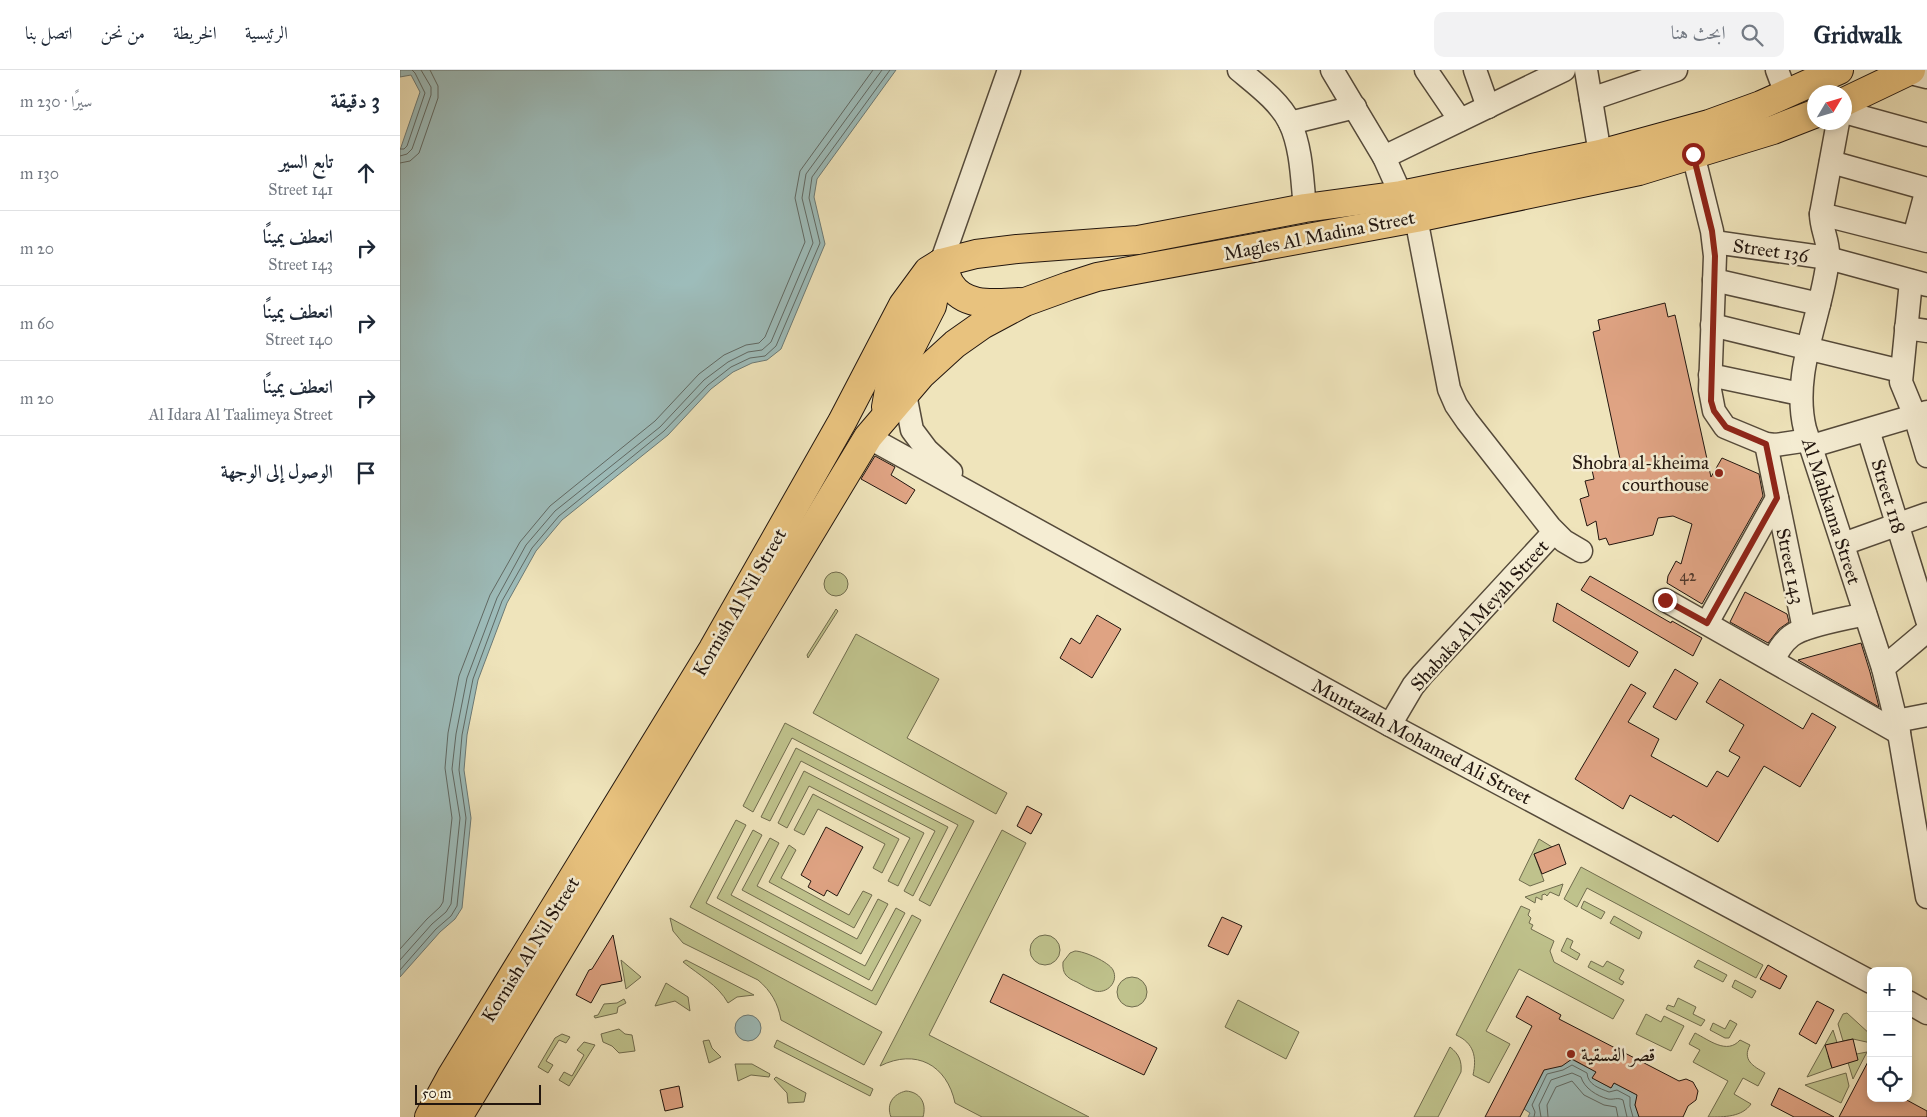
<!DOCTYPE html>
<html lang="ar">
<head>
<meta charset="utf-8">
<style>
  :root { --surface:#fff; --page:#f2f2f3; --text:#1f2937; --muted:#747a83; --line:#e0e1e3 }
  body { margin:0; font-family:"IM FELL Great Primer",Amiri,serif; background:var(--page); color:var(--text); direction:rtl }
  .controls { position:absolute; right:15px; bottom:15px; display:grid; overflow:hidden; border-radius:10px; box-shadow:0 2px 8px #0003 }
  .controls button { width:45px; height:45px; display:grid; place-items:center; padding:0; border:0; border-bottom:1px solid var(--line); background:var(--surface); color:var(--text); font:25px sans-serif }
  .compass { position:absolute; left:1407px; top:15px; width:45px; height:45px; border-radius:50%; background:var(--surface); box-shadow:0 2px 8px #0003; rotate:52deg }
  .scale { position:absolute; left:15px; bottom:12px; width:126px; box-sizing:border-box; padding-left:5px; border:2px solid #22160f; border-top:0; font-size:14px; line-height:18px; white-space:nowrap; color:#22160f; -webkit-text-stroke:4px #f5edd3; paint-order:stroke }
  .stop { position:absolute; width:15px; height:15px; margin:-11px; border:4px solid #8f2418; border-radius:50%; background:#fff }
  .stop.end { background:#8f2418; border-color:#fff; box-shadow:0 1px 5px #0008 }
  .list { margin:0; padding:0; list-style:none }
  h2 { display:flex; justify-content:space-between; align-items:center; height:65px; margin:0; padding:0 20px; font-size:21px }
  h2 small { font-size:16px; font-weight:400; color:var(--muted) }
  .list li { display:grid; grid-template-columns:32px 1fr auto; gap:15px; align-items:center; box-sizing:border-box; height:75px; padding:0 20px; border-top:1px solid var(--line) }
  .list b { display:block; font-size:19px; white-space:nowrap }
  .list p { margin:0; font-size:16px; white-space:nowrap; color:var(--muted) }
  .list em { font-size:16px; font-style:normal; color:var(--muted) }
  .icon { flex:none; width:28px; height:28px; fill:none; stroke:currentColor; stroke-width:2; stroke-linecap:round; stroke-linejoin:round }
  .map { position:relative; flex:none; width:1527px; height:1047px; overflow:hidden; direction:ltr }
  header { display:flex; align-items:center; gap:30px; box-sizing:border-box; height:70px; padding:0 25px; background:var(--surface); border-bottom:1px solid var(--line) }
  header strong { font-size:24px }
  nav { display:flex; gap:28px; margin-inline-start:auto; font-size:18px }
  .search { width:350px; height:45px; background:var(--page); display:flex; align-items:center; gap:12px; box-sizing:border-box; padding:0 18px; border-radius:10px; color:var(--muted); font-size:19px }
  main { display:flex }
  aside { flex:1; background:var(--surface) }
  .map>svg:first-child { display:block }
  .green { fill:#bfc28c; stroke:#706c4e }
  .water { fill:#9dbcba; stroke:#6c7a76 }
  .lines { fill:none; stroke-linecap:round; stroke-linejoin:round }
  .shore { stroke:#606964; stroke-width:1 }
  .building { fill:#dfa383; stroke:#22160f }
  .minor-casing { stroke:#554a3a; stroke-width:25 }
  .highway-casing { stroke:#22160f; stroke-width:30 }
  .minor { stroke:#f5edd3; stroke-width:22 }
  .highway { stroke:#e8c27e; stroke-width:28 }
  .route { stroke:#8f2418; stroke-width:6 }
  .poi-dot { fill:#8f2418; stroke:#f5edd3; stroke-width:2 }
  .labels { text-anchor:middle; stroke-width:5; stroke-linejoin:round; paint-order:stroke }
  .number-label { font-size:16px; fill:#51392c }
  .street-label { font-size:19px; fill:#22160f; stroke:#f5edd3 }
  .poi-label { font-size:19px; fill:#22160f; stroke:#f5edd3; text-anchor:end }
</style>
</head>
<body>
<header>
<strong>Gridwalk</strong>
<div class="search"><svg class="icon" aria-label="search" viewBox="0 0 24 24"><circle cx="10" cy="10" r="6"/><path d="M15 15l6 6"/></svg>ابحث هنا</div>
<nav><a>الرئيسية</a><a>الخريطة</a><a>من نحن</a><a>اتصل بنا</a></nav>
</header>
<main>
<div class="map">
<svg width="1527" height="1047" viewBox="0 0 1527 1047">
  <rect width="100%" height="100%" fill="#efe4bb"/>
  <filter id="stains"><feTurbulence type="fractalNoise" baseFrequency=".004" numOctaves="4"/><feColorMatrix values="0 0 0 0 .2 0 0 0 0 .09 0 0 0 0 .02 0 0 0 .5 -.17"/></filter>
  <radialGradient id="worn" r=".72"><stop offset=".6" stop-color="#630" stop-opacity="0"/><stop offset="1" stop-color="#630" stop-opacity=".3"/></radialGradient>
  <g class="green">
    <circle cx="436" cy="514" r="12"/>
    <path d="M436,539l2,2 -30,47 -1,-3z"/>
    <path d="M456,564l83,45 -32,59 100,55 -11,21 -183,-101z"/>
    <path d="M385,653l189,98 -44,85 -11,-6 39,-75 -166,-87 -39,74 -10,-6z"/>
    <path d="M396,678l152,79 -35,69 -9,-5 31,-60 -134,-70 -31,60 -9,-4z"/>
    <path d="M404,701l120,62 -26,53 -10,-5 22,-43 -101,-52 -22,42 -9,-5z"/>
    <path d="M413,724l86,45 -17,34 -9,-5 12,-24 -67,-35 -14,26 -10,-5z"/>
    <path d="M336,750l10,5 -40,78 166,88 40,-76 9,5 -45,85 -186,-98z"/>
    <path d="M353,760l9,5 -31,60 134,71 31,-58 9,5 -36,67 -152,-82z"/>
    <path d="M602,760l24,13 -97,192 160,82h-107l-27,-14c-8,-38 -39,-55 -75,-37z"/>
    <path d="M370,768l9,5 -22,43 100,53 21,-40 10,5 -27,50 -119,-64z"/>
    <path d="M1139,769l13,8 -18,7 10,27 -14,5 -11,-6z"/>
    <path d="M389,775l7,5 -15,28 68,37 14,-24 9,4 -18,33 -85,-46z"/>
    <path d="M1181,797l182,98 -7,13 -169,-90 -10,19 -13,-8z"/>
    <path d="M1163,814l-4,12 -9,-4 -3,4 -2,-2 -3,1v5l-6,-3 -1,6 -10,-6z"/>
    <path d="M1184,831l21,11 -4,7 -20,-11z"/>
    <path d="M1121,836l9,4 -2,5 3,3 -2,5 4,2 -2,4 23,12 -4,10 4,11 70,38 -11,19 -94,-50 -33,62 24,13 -21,39 -16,-8c4,-18 1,-32 -17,-40z"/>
    <path d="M1214,846l28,16 -3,7 -29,-16z"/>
    <path d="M270,848l212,114 -18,33 -83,-45c-3,-17 -10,-29 -23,-40l-75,-37 -10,-12z"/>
    <circle cx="645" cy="880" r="15"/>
    <path d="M1167,868l6,3 -3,7 10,6 -3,6 -16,-9z"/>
    <path d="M675,881c9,0 34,11 38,19 6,12 -6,24 -18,21 -6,-2 -13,-6 -18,-9 -10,-4 -15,-8 -14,-20l7,-9z"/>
    <path d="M221,890l20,17 -15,12z"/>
    <path d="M286,890l68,35 -17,2 -9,6c-10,-18 -29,-28 -45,-41z"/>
    <path d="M1298,890l29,15 -4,7 -29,-15z"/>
    <path d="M1191,891l12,6 4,-6 17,9 -5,9 5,3 -2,3 -34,-18z"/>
    <circle cx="732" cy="922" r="15"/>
    <path d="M1335,910l21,11 -4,7 -20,-11z"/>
    <path d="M266,913l22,14 2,14 -15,-10 -20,5z"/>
    <path d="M1278,928l18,9 -3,7 12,6 -4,6 -35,-17 2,-4 6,2z"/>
    <path d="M224,929l2,4 -8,4 -1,6 -22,5 -1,-2 4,-1 6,-11 13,-1z"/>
    <path d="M838,930l61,32 -13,27 -61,-32z"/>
    <path d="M1447,943l24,22v8l-18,-4 -10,2 -5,-17 5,-10z"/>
    <path d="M1246,944l15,8 3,-6 20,10 -13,25 -35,-17z"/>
    <path d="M1330,950l7,4 -8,14h-4l-15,-8 3,-7 12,6z"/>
    <path d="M219,959l6,5 7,1 3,16 -16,2 -7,-7 -9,-4 -2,-8z"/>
    <path d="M1433,960l7,22 -12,4 4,12 -25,9z"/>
    <path d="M1295,963c14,7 32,22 45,7l10,5c-8,15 3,21 15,28l-7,13 -15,-8 -9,16 17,10c-9,13 -26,13 -43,13l20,-36 -35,-19 7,-12 -11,-6z"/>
    <path d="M162,964l8,3 -4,6 -7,-3 -13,21 7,4 -5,8 -10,-6 17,-29z"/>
    <path d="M309,970l3,8 9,9 -12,6 -6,-22z"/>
    <path d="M377,970l96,49 -3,7 -96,-49z"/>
    <path d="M184,972l11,3 -26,41 -10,-6 5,-8 8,4 12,-21 -7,-5z"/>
    <path d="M1050,977c9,7 12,14 11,25l-23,45h-24z"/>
    <path d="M1467,982l-14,27 -7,-23z"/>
    <path d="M335,994h17l18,10 -1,3 -18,-2 -13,6z"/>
    <path d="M1446,1003l3,13 -8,17 -36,-18z"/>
    <path d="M376,1007l30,16 -2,9 -16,1 -1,-10 -13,-14z"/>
    <path d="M506,1021c14,1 21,12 17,26h-32c-5,-13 2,-23 15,-26z"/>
  </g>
  <g class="water">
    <path d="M0,0h496l-79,109 -3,18 11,47 -44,105 -14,11 -15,3 -19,9 -22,17 -43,46 -106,85 -26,31 -29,52 -29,77 -11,55 -3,35 7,48 -9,90 -7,11 -15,13 -40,45v-827l20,-58 -9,-17 -11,2z"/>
    <circle cx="348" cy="958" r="13"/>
    <path d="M1171,989l25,13 -3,6 18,10 3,-5 24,12 -3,10 5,12h-112l2,-4 -6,-4 21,-41 16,-2z"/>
  </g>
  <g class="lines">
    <g class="shore">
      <path d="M0,79h4l3,-3 18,-53 -10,-20 -3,-3"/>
      <path d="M0,86l7,-2 5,-5 19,-54v-8l-10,-17"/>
      <path d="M0,93l10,-2 9,-8 19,-55v-12l-8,-16"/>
      <path d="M0,879l27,-30 13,-12 3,-5 9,-84 -7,-50 3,-35 11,-57 31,-81 30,-53 30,-36 105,-85 44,-47 25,-19 22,-10 13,-2 6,-6 40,-95 -10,-44 5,-27 73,-101"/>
      <path d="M0,890l32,-36 14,-12 5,-8 9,-86 -8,-49 4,-35 11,-56 30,-80 29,-53 29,-34 105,-84 44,-47 24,-18 20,-10 14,-2 9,-8 42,-99 -11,-45 4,-24 76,-104"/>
      <path d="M0,900l36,-41 15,-13 6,-10 9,-88 -7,-48 3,-35 11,-56 29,-78 30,-53 27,-32 105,-85 44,-46 23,-18 19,-9 15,-2 11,-10 44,-103 -11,-45 3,-21 78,-107"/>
      <path d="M1134,1047l1,-5 -3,-7 15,-31 16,-4 9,-5 15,8c1,12 12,15 22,19l8,-2 13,7v9l3,11"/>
      <path d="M1141,1047l-2,-12 12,-25 21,-7 9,4c3,11 16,19 27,22 6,1 9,-2 15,1l4,17"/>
      <path d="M1148,1047l-1,-12 9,-18 16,-6 12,14 20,10 12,2 2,10"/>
    </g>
  </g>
  <g class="building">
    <path d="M1265,233l3,14 7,-2 36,162 11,-19 37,16 4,22 -61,108 -35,-21 1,-7 8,-15 5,3 11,-40 -19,-8 -15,2 -5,17 -44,10 -3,-7 -7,2 -3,-19 -9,5 -7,-27 9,-3 -4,-15 9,-2 -2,-9 28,-11 -27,-127 7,-2 -2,-10z"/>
    <path d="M475,386l20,11 -4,8 24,15 -9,14 -45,-25z"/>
    <path d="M1190,506l81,47 1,-2 30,17 -9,18 -112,-66z"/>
    <path d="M1345,522l42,22 2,8 -10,7 -11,14 -38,-21z"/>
    <path d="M1157,533l81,49 -9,15 -76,-46z"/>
    <path d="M697,545l24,14 -29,49 -32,-20 11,-20 9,6z"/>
    <path d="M1461,573l9,29 9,35 -81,-47z"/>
    <path d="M1275,599l23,14 -22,37 -23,-13z"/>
    <path d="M1320,609l83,50 9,-16 24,14 -36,60 -36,-21 -46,76 -45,-27 -2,3 -41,-23 -7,14 -48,-30 56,-95 15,9 -18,29 31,17 -8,17 56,31 10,-16 11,6 12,-20 -11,-6 15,-26 -38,-23z"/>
    <path d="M627,736l15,8 -11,20 -14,-8z"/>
    <path d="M426,757l37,20 -26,49 -10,-6 -3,6 -16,-9 3,-6 -10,-6z"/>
    <path d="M1159,774l7,20 -24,10 -8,-20z"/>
    <path d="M822,847l20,9 -14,29 -20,-9z"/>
    <path d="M213,865l9,46 -21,4 -10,18 -15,-8 13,-25 3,-1z"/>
    <path d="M1368,895l19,11 -7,13 -20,-10z"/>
    <path d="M603,904l154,74 -13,27 -154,-73z"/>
    <path d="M1127,926l34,19 -2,4 120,62 7,-2 7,3 5,9 -2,9 -8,6 -5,11h-44l-4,-12 2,-10 -23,-12 -3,5 -19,-10 4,-6 -24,-13 -10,7 -18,4 -24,47h-35l47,-91 -16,-9z"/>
    <path d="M1417,931l17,9 -18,34 -17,-10z"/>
    <path d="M1453,969l5,21 -26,8 -7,-23z"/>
    <path d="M1471,986v42h32l24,13v6h-88z"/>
    <path d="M279,1016l4,21 -18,4 -5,-21z"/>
    <path d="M1379,1018l55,29h-40l-23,-12z"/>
  </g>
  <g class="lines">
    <g class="minor-casing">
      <g id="minor">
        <path d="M839,0c18,15 41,32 51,53 12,26 12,58 15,85"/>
        <path d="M932,0l52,87 17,38"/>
        <path d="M1026,0l34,50"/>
        <path d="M1075,0l13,37"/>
        <path d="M1186,0l14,84"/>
        <path d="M1377,0l9,24"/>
        <path d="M1507,2l20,5"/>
        <path d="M1191,29l85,-29"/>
        <path d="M1444,42l83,23"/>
        <path d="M1438,52l-17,92c0,16 9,29 7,45 -6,56 -37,113 -23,170l78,239 16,65 28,164"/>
        <path d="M890,53l65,-16"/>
        <path d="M1293,84l19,77 3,25 -5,134 4,21 11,16 41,17 9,1 34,-5"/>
        <path d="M984,87l180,-87"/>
        <path d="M1431,92l96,27"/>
        <path d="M1421,144l106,27"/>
        <path d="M1016,148l33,171 7,16 11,16 83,106 14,14 17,10"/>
        <path d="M1514,167l13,-48"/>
        <path d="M1314,172l114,16 99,27"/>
        <path d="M541,193l68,-193"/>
        <path d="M1314,210l105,24"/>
        <path d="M1511,211l-10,101 14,34 12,40"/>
        <path d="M1312,255l189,46"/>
        <path d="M1506,258l21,3"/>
        <path d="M1310,305l90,19"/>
        <path d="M505,324l7,36 15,20 24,22"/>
        <path d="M1468,360l59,190"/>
        <path d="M468,367l522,288 481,257"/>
        <path d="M1366,374l38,185"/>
        <path d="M1412,376l115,-34"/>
        <path d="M1443,474l84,-30"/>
        <path d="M1265,530l234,133"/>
        <path d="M1307,553l70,-125"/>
        <path d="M1373,591c5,-10 9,-18 18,-25 14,-11 55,-17 74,-22"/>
        <path d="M1483,598l44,-37"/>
        <path d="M1496,651l31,-6"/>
        <path d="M990,655l23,-39 9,-11 132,-143"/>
        <path d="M1508,932l19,11"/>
      </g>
    </g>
    <g class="highway-casing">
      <g id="highway">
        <path d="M1444,32l67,-32"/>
        <path d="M541,193c3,7 6,15 9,21 15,24 45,19 69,18"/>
        <path d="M486,337l3,-17 43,-84 9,-43"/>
        <path d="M29,1047l23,-42 261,-426 129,-227 61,-117 25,-34 13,-8 35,-9 41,-5 121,-9 167,-32 96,-13 199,-41 109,-30 52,-19 78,-35"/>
        <path d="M58,1047l410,-680 53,-62 34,-31 27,-19 43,-23 44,-16 28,-9 319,-59 223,-47 134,-41 41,-16"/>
      </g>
    </g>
    <use href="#minor" class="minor"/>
    <use href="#highway" class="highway"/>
  </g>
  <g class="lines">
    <path class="route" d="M1265,530l42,23 70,-125 -11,-54 -40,-17 -12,-16 -3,-10 4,-145 -3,-25 -19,-77"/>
  </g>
  <g class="poi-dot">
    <circle cx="1319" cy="403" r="5"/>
    <circle cx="1171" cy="984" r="5"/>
  </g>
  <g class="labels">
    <g class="number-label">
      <text x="1288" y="511">42</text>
    </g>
    <g class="street-label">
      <text transform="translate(919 165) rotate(-11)" y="7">Magles Al Madina Street</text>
      <text transform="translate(1371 180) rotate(8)" y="7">Street 136</text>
      <text transform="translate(1489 426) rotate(73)" y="7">Street 118</text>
      <text transform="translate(1432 441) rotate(72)" y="7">Al Mahkama Street</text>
      <text transform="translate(1391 496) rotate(78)" y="7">Street 143</text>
      <text transform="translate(339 532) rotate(-60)" y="7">Kornish Al Nil Street</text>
      <text transform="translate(1079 545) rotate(-48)" y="7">Shabaka Al Meyah Street</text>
      <text transform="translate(1022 671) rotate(28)" y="7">Muntazah Mohamed Ali Street</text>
      <text transform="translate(130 879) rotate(-58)" y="7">Kornish Al Nil Street</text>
    </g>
    <g class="poi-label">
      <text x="1309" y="399">Shobra al-kheima<tspan x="1309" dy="22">courthouse</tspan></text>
      <text x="1181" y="991" text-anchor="start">قصر الفسقية</text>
    </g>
  </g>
  <rect width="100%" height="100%" filter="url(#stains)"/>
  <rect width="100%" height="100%" fill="url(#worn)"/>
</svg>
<div class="controls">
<button>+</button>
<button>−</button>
<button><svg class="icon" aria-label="locate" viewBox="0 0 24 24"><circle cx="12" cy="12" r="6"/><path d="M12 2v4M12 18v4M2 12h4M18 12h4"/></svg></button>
</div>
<svg class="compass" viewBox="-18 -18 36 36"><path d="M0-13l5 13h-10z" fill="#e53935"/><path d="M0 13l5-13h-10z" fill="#747a83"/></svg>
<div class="scale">50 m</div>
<div class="stop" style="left:1293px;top:84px"></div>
<div class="stop end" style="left:1265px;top:530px"></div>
</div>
<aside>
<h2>3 دقيقة<small>سيرًا · 230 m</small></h2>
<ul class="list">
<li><svg class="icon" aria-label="ahead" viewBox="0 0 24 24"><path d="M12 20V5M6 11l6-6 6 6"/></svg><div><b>تابع السير</b><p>Street 141</p></div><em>130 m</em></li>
<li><svg class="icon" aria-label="right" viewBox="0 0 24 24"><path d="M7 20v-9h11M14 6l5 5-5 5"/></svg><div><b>انعطف يمينًا</b><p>Street 143</p></div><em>20 m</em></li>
<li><svg class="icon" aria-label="right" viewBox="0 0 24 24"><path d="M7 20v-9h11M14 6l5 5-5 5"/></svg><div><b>انعطف يمينًا</b><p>Street 140</p></div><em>60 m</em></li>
<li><svg class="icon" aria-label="right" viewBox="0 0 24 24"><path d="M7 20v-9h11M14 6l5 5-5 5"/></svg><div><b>انعطف يمينًا</b><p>Al Idara Al Taalimeya Street</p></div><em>20 m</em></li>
<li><svg class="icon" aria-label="arrive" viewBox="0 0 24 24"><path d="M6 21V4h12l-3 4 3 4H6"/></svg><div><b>الوصول إلى الوجهة</b></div></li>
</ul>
</aside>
</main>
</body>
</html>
